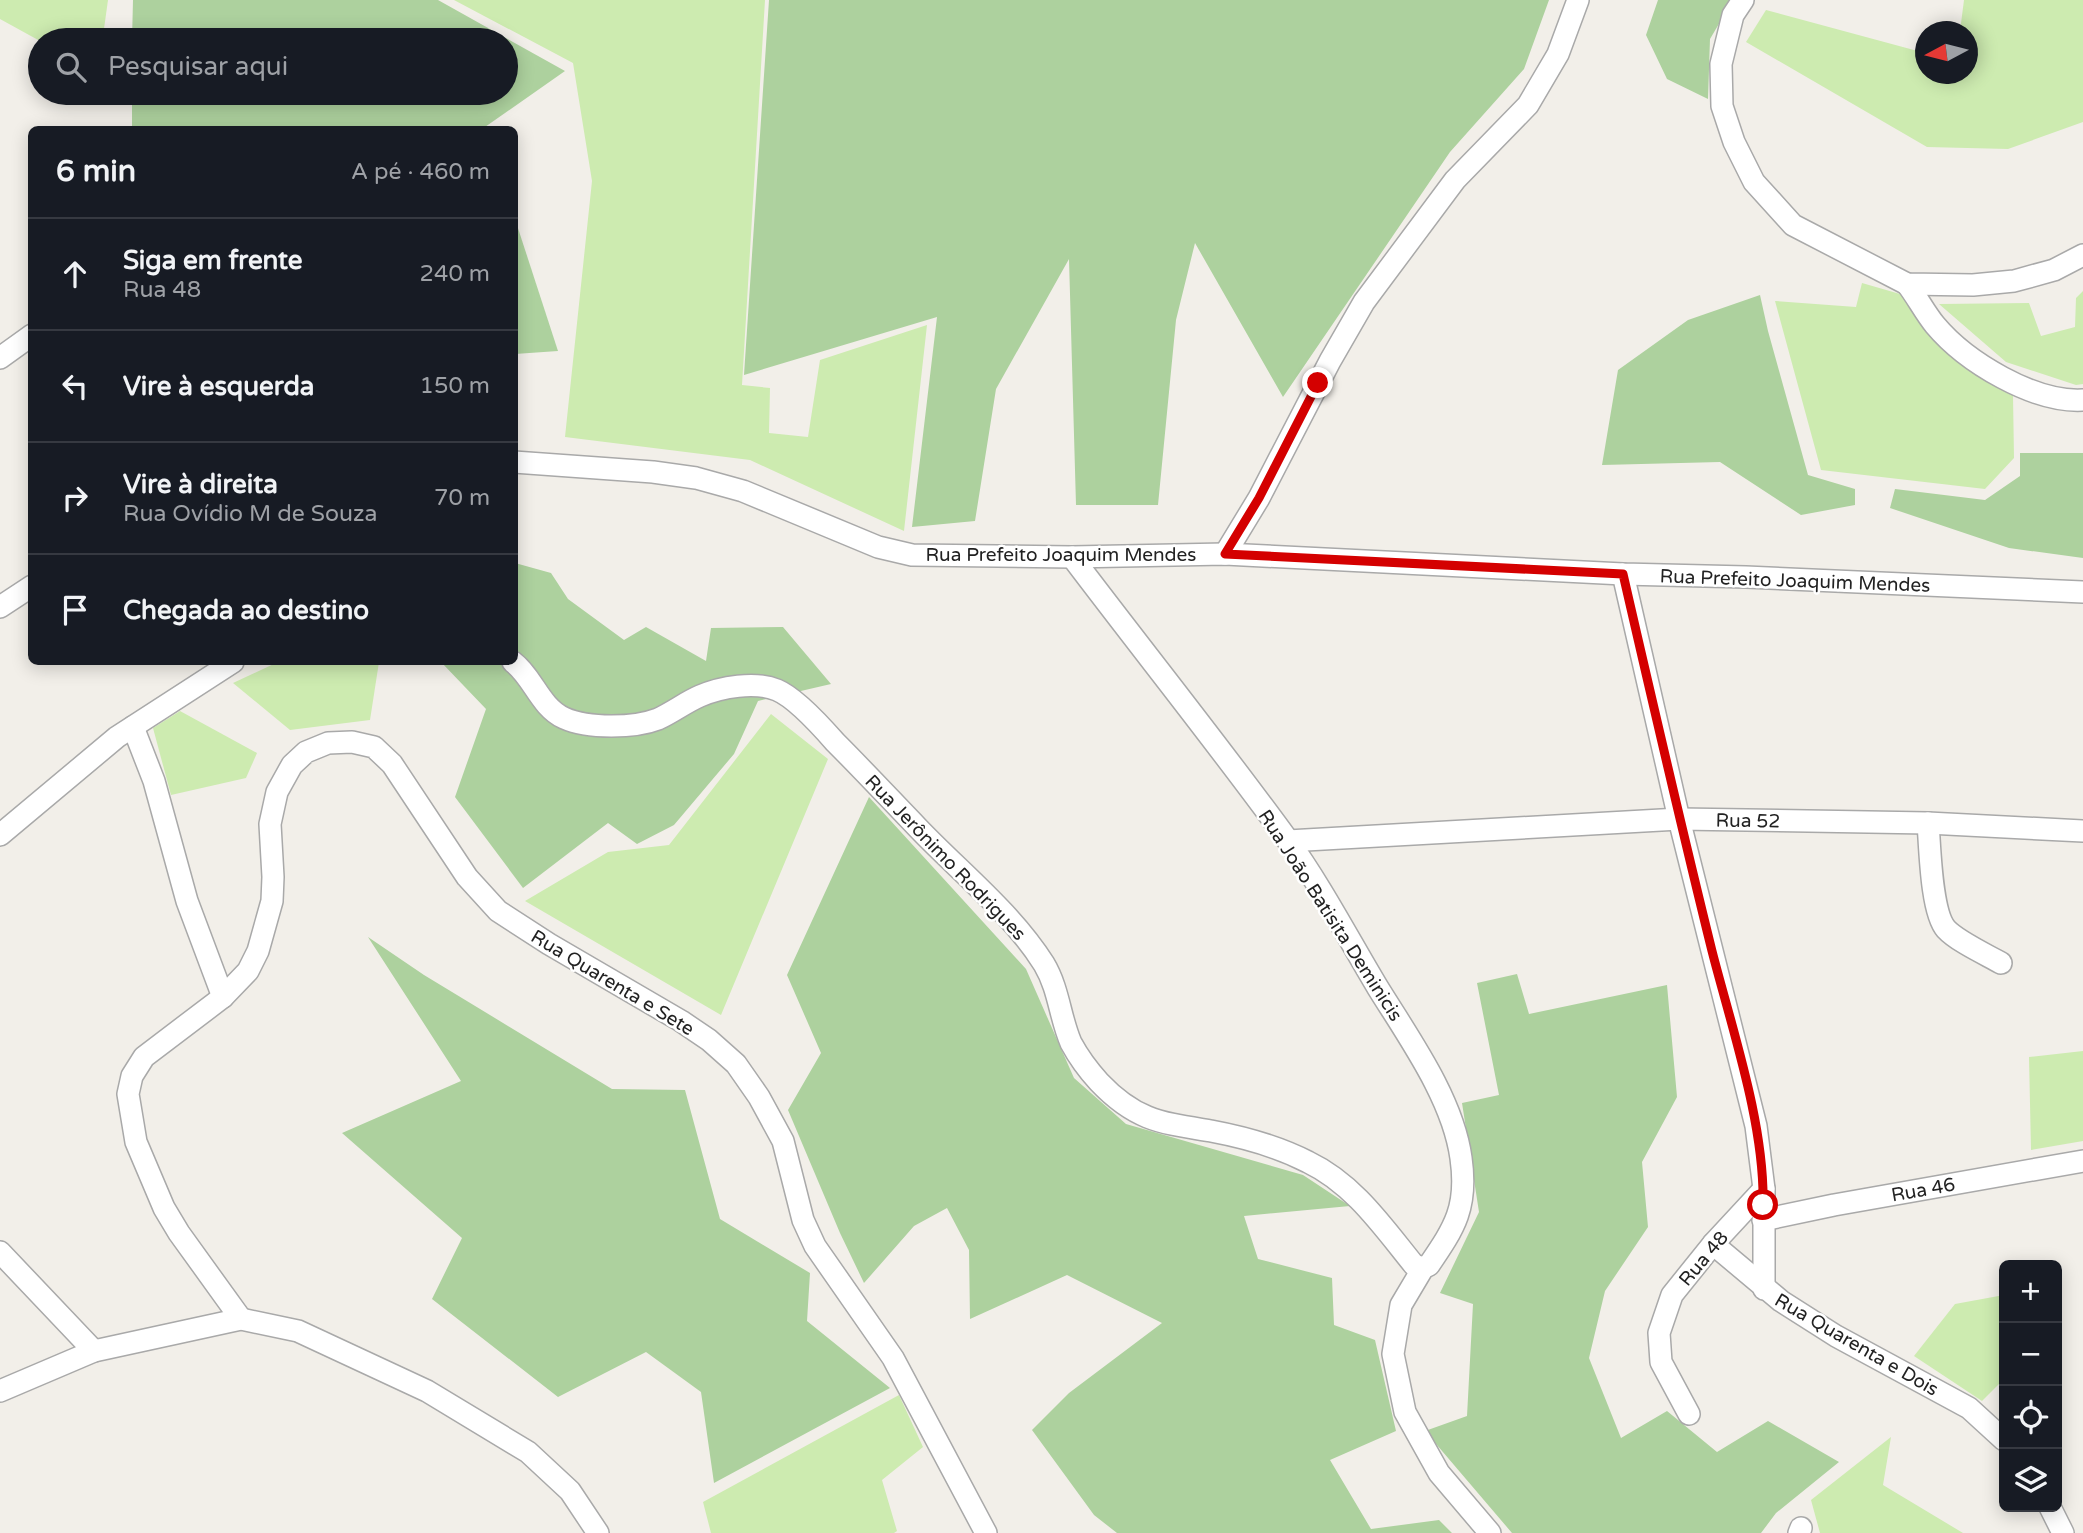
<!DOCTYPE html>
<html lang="pt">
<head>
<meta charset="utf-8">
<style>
  :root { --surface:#171b24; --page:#242831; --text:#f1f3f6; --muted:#9ea1a6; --line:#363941 }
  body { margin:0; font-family:"Varela Round",sans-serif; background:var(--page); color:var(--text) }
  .controls { position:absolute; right:21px; bottom:21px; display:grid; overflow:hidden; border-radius:10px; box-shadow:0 4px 18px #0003 }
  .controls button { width:63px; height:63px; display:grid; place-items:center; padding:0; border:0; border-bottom:2px solid var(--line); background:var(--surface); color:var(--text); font:35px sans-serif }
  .compass { position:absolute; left:1915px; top:21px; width:63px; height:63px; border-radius:50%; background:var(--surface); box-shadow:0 4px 18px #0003; rotate:263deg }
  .stop { position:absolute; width:21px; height:21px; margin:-16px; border:5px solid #d40000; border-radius:50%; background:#fff }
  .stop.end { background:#d40000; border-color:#fff; box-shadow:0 2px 7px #0008 }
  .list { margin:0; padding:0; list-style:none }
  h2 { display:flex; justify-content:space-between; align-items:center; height:91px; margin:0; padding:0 28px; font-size:30px }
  h2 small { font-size:23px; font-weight:400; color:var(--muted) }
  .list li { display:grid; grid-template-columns:46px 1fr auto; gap:21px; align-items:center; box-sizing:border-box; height:112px; padding:0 28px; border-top:2px solid var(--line) }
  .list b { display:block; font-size:26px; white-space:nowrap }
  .list p { margin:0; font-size:23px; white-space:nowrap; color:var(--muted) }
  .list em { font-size:23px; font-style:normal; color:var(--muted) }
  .icon { flex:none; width:38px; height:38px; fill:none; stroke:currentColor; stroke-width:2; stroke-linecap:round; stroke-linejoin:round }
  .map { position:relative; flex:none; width:2083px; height:1533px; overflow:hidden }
  .search { position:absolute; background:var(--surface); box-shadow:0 4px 18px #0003; left:28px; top:28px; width:490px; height:77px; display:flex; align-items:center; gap:18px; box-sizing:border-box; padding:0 24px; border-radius:38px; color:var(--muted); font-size:26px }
  .panel { position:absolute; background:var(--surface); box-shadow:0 4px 18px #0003; left:28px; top:126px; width:490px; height:539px; border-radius:10px }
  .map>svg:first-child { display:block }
  .grass { fill:#cdebb0 }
  .forest { fill:#add19e }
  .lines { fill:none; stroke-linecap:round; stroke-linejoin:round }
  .street-casing { stroke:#a9a9a9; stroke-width:24 }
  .street { stroke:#fff; stroke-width:21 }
  .route { stroke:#d40000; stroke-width:9 }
  .labels { text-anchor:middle; stroke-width:5; stroke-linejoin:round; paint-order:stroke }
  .street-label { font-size:19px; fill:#222; stroke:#fff }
</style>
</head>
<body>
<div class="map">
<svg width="2083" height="1533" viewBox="0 0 2083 1533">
  <rect width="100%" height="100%" fill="#f2efe9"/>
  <g class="grass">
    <path d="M0,0h108l-5,36 -18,4 -45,1 -40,-22z"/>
    <path d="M454,0h311l-23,385 28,3 -1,45 39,4 12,-77 107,-35 -23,206 -154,-71 -185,-23 27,-256 -19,-118z"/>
    <path d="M1964,0h119v122l-75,27 -81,-2 -181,-105 20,-32 159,43 1,21h42v-42l-8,-1z"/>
    <path d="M1862,283l38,11 113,101 1,63 -29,31 -164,-19 -46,-169 81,6z"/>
    <path d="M2083,291v93l-7,1 -70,-23 -67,-58 90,-1 12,33 34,-9 1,-29z"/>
    <path d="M278,662h101l-9,58 -80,10 -57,-47z"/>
    <path d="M180,711l77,42 -11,25 -75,17 -18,-67z"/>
    <path d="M771,714l57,45 -107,256 -196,-114 83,-49 61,-7z"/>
    <path d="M2083,1051v90l-52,9 -2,-93z"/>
    <path d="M2004,1295v84l-22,22 -68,-45 41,-52z"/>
    <path d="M899,1395l24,52 -41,33 15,51 -3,2h-183l-8,-31z"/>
    <path d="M1891,1437l-8,48 80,48h-143l-9,-33z"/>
  </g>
  <g class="forest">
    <path d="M133,0h305l127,71 -80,56v2h-353v-36h374v-53h-374z"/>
    <path d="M769,0h780l-25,69 -74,83 -167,245 -88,-154 -19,77 -18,185h-82l-7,-246 -73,130 -21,132 -63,6 25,-210 -193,58z"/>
    <path d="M1658,0h75l-23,39 -2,60 -41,-20 -21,-44z"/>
    <path d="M515,219l43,132 -43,3z"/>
    <path d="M1760,295l8,36 40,144 47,14v16l-54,10 -81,-53 -118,3 16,-95 70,-50z"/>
    <path d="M2020,453h63v105l-74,-10 -119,-40 5,-19 90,11 35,-24z"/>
    <path d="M515,563l36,10 17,26 56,41 22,-13 60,34 5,-33 72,-1 48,57 -73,17 -24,53 -60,71 -37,19 -29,-21 -85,65 -68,-91 31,-88 -45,-47h73z"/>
    <path d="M869,797l157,172 48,109 52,46 177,51 47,31 -106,10 14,43 74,19 2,47 41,15 21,91 -66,29 41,69 68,-9 13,13h-335l-23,-18 -62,-85 37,-37 93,-70 -95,-48 -97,44 -1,-69 -22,-42 -33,18 -50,57 -24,-50 -52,-123 33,-57 -34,-78z"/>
    <path d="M368,937l56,38 188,114 73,1 35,129 90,54 -3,48 83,67 -176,95 -13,-91 -55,-40 -88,45 -126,-98 30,-61 -120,-105 119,-52z"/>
    <path d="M1517,974l12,40 138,-29 10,112 -35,65 6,65 -43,64 -16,67 32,80 46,-27 50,41 51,-31 71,41 -63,51 -15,20h-249l-87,-102 42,-15 6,-112 -33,-11 39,-81 -17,-109 37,-8 -22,-112z"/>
  </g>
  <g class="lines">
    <g class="street-casing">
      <g id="street">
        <path d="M1743,0l-10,15 -12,49 1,42 12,36 20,40 39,43 114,59 66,1 41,-4 40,-11 29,-15"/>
        <path d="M1907,284c10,13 18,29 28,41 31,37 99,78 148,75"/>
        <path d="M0,358l32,-23"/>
        <path d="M514,462l139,10 43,6 47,13 135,56 34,8 160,2 153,-3 398,20 123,3 337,15"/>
        <path d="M1225,554l34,-56 71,-137 34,-59 91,-122 73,-75 30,-51 20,-54"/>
        <path d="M1072,557c71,94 145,186 215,282 34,47 61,99 91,149 31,50 75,111 83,170 7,49 -6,69 -32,107l-6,3 -22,37 -8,49 12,58 34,61 51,60"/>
        <path d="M1623,574l56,245 77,307 8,63v100"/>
        <path d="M0,607l32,-21"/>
        <path d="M513,662c20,15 27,45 51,56 24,11 71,10 94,1 15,-7 28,-17 42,-23 21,-9 55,-15 77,-6 19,8 44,36 58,52 28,28 55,57 83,86 42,44 93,84 126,136 15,25 16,54 27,79 7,13 18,28 28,39 37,39 63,41 112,49 32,6 68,16 97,31 46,22 75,65 106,103l9,3"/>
        <path d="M133,727l21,54 33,120 36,96"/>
        <path d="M1928,823c2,24 3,89 18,106 11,12 39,25 55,34"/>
        <path d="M0,835l117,-98 116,-75"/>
        <path d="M1288,841l391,-22 249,4 155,8"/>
        <path d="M1763,1220l71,-15 249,-44"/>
        <path d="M1713,1244l68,57 55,35 133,72 35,32"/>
        <path d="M0,1252l94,99"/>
        <path d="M241,1319l-62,-86 -15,-25 -28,-66 -8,-48 4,-18 12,-19 79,-60 25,-26 10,-20 14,-50 1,-24 -3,-53 7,-32 15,-27 14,-13 22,-9 24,-1 22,5 18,17 75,113 31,34 51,33 132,77 28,19 27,24 23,33 24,44 20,79 12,26 78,112 93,175"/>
        <path d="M0,1391l94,-40 147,-32 57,12 129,60 101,61 42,39 28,42"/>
        <path d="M1689,1414l-28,-52 -2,-29 13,-38 41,-51 51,-55"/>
        <path d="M2050,1507l13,26"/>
        <path d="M1799,1533l2,-5"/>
      </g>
    </g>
    <use href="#street" class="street"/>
  </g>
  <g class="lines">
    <path class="route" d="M1318,383l-59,115 -34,56 398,20c29,126 58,252 89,377 20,78 53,174 51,254"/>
  </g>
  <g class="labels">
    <g class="street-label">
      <text x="1061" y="561">Rua Prefeito Joaquim Mendes</text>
      <text transform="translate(1795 580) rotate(2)" y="7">Rua Prefeito Joaquim Mendes</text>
      <text transform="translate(1748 820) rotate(1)" y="7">Rua 52</text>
      <text transform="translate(946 857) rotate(46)" y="7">Rua Jerônimo Rodrigues</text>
      <text transform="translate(1331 915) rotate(57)" y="7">Rua João Batisita Deminicis</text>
      <text transform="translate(613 982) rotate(31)" y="7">Rua Quarenta e Sete</text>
      <text transform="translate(1923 1189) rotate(-10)" y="7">Rua 46</text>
      <text transform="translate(1703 1258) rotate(-50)" y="7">Rua 48</text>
      <text transform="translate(1857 1344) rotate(30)" y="7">Rua Quarenta e Dois</text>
    </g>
  </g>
</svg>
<div class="controls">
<button>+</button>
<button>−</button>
<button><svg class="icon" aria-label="locate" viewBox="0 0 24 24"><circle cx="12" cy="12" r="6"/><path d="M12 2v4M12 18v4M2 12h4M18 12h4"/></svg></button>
<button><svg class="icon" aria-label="layers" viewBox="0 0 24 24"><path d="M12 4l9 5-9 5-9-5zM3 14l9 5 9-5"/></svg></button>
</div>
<svg class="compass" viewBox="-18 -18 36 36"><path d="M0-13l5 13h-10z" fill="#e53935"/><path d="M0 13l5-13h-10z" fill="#9ea1a6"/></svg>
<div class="stop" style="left:1763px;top:1205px"></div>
<div class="stop end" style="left:1318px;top:383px"></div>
<div class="search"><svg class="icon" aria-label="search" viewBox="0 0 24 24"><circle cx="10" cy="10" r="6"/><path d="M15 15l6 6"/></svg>Pesquisar aqui</div>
<section class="panel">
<h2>6 min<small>A pé · 460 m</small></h2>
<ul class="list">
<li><svg class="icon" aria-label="ahead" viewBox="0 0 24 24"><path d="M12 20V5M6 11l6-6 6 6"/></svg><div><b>Siga em frente</b><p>Rua 48</p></div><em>240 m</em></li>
<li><svg class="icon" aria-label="left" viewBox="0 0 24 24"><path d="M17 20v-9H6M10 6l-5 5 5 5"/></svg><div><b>Vire à esquerda</b></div><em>150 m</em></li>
<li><svg class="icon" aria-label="right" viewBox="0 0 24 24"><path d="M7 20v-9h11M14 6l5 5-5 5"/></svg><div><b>Vire à direita</b><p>Rua Ovídio M de Souza</p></div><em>70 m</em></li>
<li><svg class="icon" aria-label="arrive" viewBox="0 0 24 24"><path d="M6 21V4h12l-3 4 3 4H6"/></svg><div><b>Chegada ao destino</b></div></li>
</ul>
</section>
</div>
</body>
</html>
